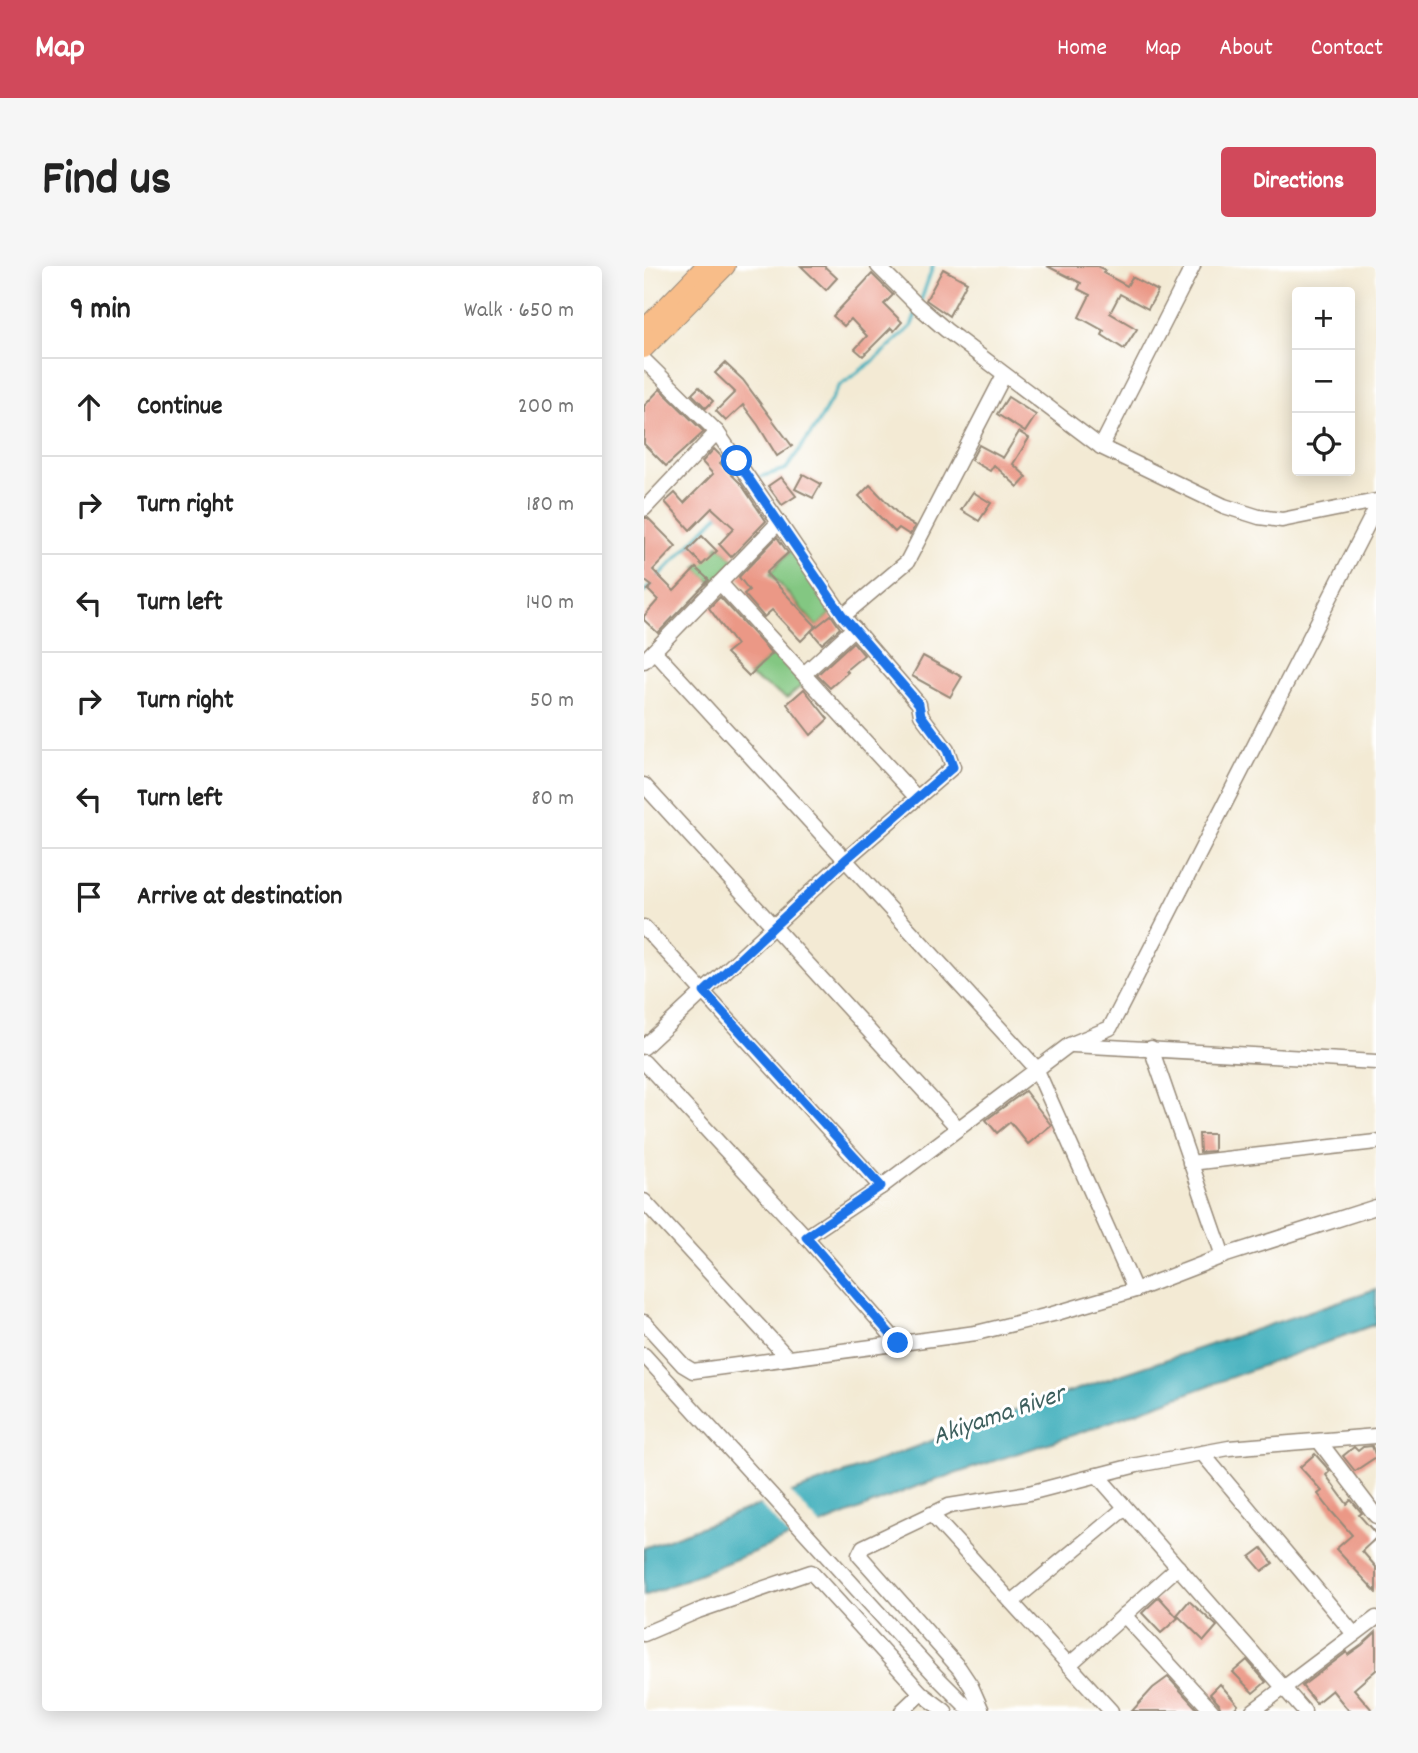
<!DOCTYPE html>
<html lang="en">
<head>
<meta charset="utf-8">
<style>
  :root { --surface:#fff; --page:#f6f6f6; --text:#222; --muted:#767676; --line:#e0e0e0; --accent:#d1495b }
  body { margin:0; font-family:Dekko,sans-serif; background:var(--page); color:var(--text) }
  .controls { position:absolute; right:21px; top:21px; display:grid; overflow:hidden; border-radius:7px; box-shadow:0 4px 18px #0003 }
  .controls button { width:63px; height:63px; display:grid; place-items:center; padding:0; border:0; border-bottom:2px solid var(--line); background:var(--surface); color:var(--text); font:35px sans-serif }
  .stop { position:absolute; width:21px; height:21px; margin:-16px; border:5px solid #1a73e8; border-radius:50%; background:#fff }
  .stop.end { background:#1a73e8; border-color:#fff; box-shadow:0 2px 7px #0008 }
  .list { margin:0; padding:0; list-style:none }
  h2 { display:flex; justify-content:space-between; align-items:center; height:91px; margin:0; padding:0 28px; font-size:30px }
  h2 small { font-size:23px; font-weight:400; color:var(--muted) }
  .list li { display:grid; grid-template-columns:46px 1fr auto; gap:21px; align-items:center; box-sizing:border-box; height:98px; padding:0 28px; border-top:2px solid var(--line) }
  .list b { display:block; font-size:26px; white-space:nowrap }
  .list em { font-size:23px; font-style:normal; color:var(--muted) }
  .icon { flex:none; width:38px; height:38px; fill:none; stroke:currentColor; stroke-width:2; stroke-linecap:round; stroke-linejoin:round }
  .map { position:relative; flex:none; width:732px; height:1445px; overflow:hidden; border-radius:7px }
  header { display:flex; align-items:center; gap:42px; box-sizing:border-box; height:98px; padding:0 35px; background:var(--accent); color:#fff }
  header strong { font-size:33px }
  nav { display:flex; gap:38px; margin-inline-start:auto; font-size:24px }
  .intro { display:flex; align-items:center; justify-content:space-between; box-sizing:border-box; height:168px; padding:0 42px }
  h1 { margin:0; font-size:49px }
  .button { padding:18px 32px; border-radius:7px; background:var(--accent); color:#fff; font-size:24px; font-weight:700 }
  main { display:flex; gap:42px; padding:0 42px }
  aside { flex:1; background:var(--surface); border-radius:7px; box-shadow:0 4px 18px #0003 }
  .map>svg:first-child { display:block }
  .green { fill:#83c782; stroke:#5f7850; stroke-width:2 }
  .water { fill:#40afbc; stroke:#3e6c6d; stroke-width:2 }
  .pier { fill:#f3ead4 }
  .lines { fill:none; stroke-linecap:round; stroke-linejoin:round }
  .stream { stroke:#40afbc; stroke-width:3.5 }
  .building { fill:#eb9886 }
  .minor-casing { stroke:#978a79; stroke-width:17 }
  .major-casing { stroke:#978a79; stroke-width:20 }
  .minor { stroke:#fff; stroke-width:14 }
  .major { stroke:#f8bd89; stroke-width:18 }
  .route { stroke:#1a73e8; stroke-width:9 }
  .labels { text-anchor:middle; stroke-width:6; stroke-linejoin:round; paint-order:stroke }
  .water-label { font-size:26px; font-style:italic; fill:#3d5f5d; stroke:#fff }
</style>
</head>
<body>
<header>
<strong>Map</strong>
<nav><a>Home</a><a>Map</a><a>About</a><a>Contact</a></nav>
</header>
<div class="intro"><h1>Find us</h1><a class="button">Directions</a></div>
<main>
<aside>
<h2>9 min<small>Walk · 650 m</small></h2>
<ul class="list">
<li><svg class="icon" aria-label="ahead" viewBox="0 0 24 24"><path d="M12 20V5M6 11l6-6 6 6"/></svg><div><b>Continue</b></div><em>200 m</em></li>
<li><svg class="icon" aria-label="right" viewBox="0 0 24 24"><path d="M7 20v-9h11M14 6l5 5-5 5"/></svg><div><b>Turn right</b></div><em>180 m</em></li>
<li><svg class="icon" aria-label="left" viewBox="0 0 24 24"><path d="M17 20v-9H6M10 6l-5 5 5 5"/></svg><div><b>Turn left</b></div><em>140 m</em></li>
<li><svg class="icon" aria-label="right" viewBox="0 0 24 24"><path d="M7 20v-9h11M14 6l5 5-5 5"/></svg><div><b>Turn right</b></div><em>50 m</em></li>
<li><svg class="icon" aria-label="left" viewBox="0 0 24 24"><path d="M17 20v-9H6M10 6l-5 5 5 5"/></svg><div><b>Turn left</b></div><em>80 m</em></li>
<li><svg class="icon" aria-label="arrive" viewBox="0 0 24 24"><path d="M6 21V4h12l-3 4 3 4H6"/></svg><div><b>Arrive at destination</b></div></li>
</ul>
</aside>
<div class="map">
<svg width="732" height="1445" viewBox="0 0 732 1445">
  <rect width="100%" height="100%" fill="#fff"/>
  <filter id="ink" filterUnits="userSpaceOnUse"><feTurbulence type="fractalNoise" baseFrequency=".0143" numOctaves="2"/><feDisplacementMap in="SourceGraphic" scale="14" xChannelSelector="R" yChannelSelector="G"/><feConvolveMatrix kernelMatrix="1 2 1 2 8 2 1 2 1" color-interpolation-filters="sRGB"/></filter>
  <filter id="wash" filterUnits="userSpaceOnUse"><feTurbulence type="fractalNoise" baseFrequency=".00686" numOctaves="4" result="noise"/><feDisplacementMap in="SourceGraphic" scale="28" xChannelSelector="R" yChannelSelector="G"/><feGaussianBlur stdDeviation="1.57" result="paint"/><feColorMatrix in="noise" values="0 0 0 0 0 0 0 0 0 0 0 0 0 0 0 0 0 1.4 0 .05"/><feComposite in="paint" operator="in"/></filter>
  <g filter="url(#wash)">
    <rect width="100%" height="100%" fill="#f3ead4"/>
    <g class="green">
      <path d="M75,278l16,17 -22,23 -17,-16z"/>
      <path d="M148,283l41,62 -16,16 -47,-54z"/>
      <path d="M132,384l30,32 -19,16 -38,-22z"/>
    </g>
    <path class="water" d="M732,1023v35l-291,107 -170,56 -271,109v-48l357,-133z"/>
    <path class="pier" d="M145,1225l34,37 -30,13 -35,-39z"/>
    <g class="lines">
      <g class="stream">
        <path d="M276,37l13,-37"/>
        <path d="M109,213l33,-10 31,-44 22,-39 33,-24 39,-35 6,-16"/>
        <path d="M14,311l63,-65"/>
        <path d="M0,326l9,-9"/>
      </g>
    </g>
    <g id="blocks">
      <g class="building">
        <path d="M157,0h23l13,12 -11,12z"/>
        <path d="M403,0h50l8,4 -2,3 24,13 5,-9 26,14 -10,18 -28,-15 -10,19 27,16 -13,20 -22,-14 2,-4 -25,-14 11,-22 -12,-6 3,-6z"/>
        <path d="M299,3l24,13 -18,34 -23,-16z"/>
        <path d="M228,8l21,21 -9,9 18,18 -8,9 -3,-3 -28,28 -8,-7 12,-13 -16,-17 -7,7 -11,-10z"/>
        <path d="M81,97l18,17 49,66 -15,10 -19,-31 -15,-20 -17,16 -10,-10 19,-19 -20,-19z"/>
        <path d="M55,121l14,14 -7,7 -14,-14z"/>
        <path d="M16,123l44,43 -38,34 -22,-22v-38z"/>
        <path d="M364,131l28,18 -11,17 -28,-18z"/>
        <path d="M375,166l10,6 -16,26 14,13 -9,10 -24,-22 -4,6 -19,-11 8,-15 24,13z"/>
        <path d="M70,183l10,10 -4,4 21,21 25,37 -35,36 -12,-13 15,-16 -22,-20 -22,22 -25,-28 10,-9 9,10 29,-29 -11,-12z"/>
        <path d="M159,208l18,10 -8,14 -18,-9z"/>
        <path d="M137,211l15,19 -14,9 -14,-19z"/>
        <path d="M226,219l34,35 11,6 -5,9 -11,-7 -4,4 -36,-36z"/>
        <path d="M329,226l18,11 -12,18 -18,-11z"/>
        <path d="M0,252h4l28,28 -23,24 21,21 22,-23 13,12 -51,53 -14,-13v-4l14,-16 -10,-10 4,-4 -8,-6z"/>
        <path d="M58,270l15,15 -15,14 -14,-15z"/>
        <path d="M133,271l11,16 -22,20 50,53 -15,15 -29,-31 -8,7 -20,-23 5,-4 -10,-13z"/>
        <path d="M76,331l52,57 -23,22 -23,-23 10,-8 -27,-37z"/>
        <path d="M187,349l9,13 -18,16 -11,-13z"/>
        <path d="M209,376l11,13 -18,15 2,2 -18,16 -13,-13z"/>
        <path d="M279,390l39,21 -12,20 -38,-21z"/>
        <path d="M160,423l24,30 -17,16 -24,-31z"/>
        <path d="M381,825l26,34 -23,19 -18,-22 -13,11 -11,-13z"/>
        <path d="M555,868h15v17l-14,1z"/>
        <path d="M728,1180l4,11 -21,14 -12,-15 11,-9 4,4 5,-4z"/>
        <path d="M671,1188l15,17 -4,4 21,29 4,-4 11,13 -3,2 17,19v4l-14,13 14,16v25l-40,-43 16,-14 -20,-23 -14,-18 4,-3 -22,-24z"/>
        <path d="M618,1282l11,15 -11,8 -12,-14z"/>
        <path d="M515,1331l19,21 -17,15 -19,-20z"/>
        <path d="M545,1335l28,25 -13,15 -27,-26z"/>
        <path d="M732,1366v38l-22,19 19,22h-24l-17,-21 -16,13 -14,-17 45,-34 1,3 14,-10z"/>
        <path d="M603,1394l19,22 -13,11 -20,-21z"/>
        <path d="M524,1411l31,34h-67l21,-23z"/>
        <path d="M576,1418l18,21 -6,6h-11l-2,-7 -9,-10z"/>
      </g>
    </g>
  </g>
  <g filter="url(#ink)">
    <use href="#blocks" fill-opacity="0" stroke="#978a79" stroke-width="2"/>
    <g class="lines">
      <g class="minor-casing">
        <g id="minor">
          <path d="M234,0l38,38 30,26 155,117 123,59 35,11 23,3 94,-19"/>
          <path d="M0,94l73,72 126,184 76,88 2,11 26,35 6,17 -108,93 -201,187"/>
          <path d="M457,181l92,-181"/>
          <path d="M0,243l73,-77"/>
          <path d="M76,317l197,215"/>
          <path d="M199,350l64,-54 97,-187"/>
          <path d="M10,385l382,417 99,222"/>
          <path d="M0,395l135,-139"/>
          <path d="M160,408l50,-46"/>
          <path d="M0,519l313,342"/>
          <path d="M0,661l237,260"/>
          <path d="M429,779l303,17"/>
          <path d="M507,782l72,208"/>
          <path d="M0,796l162,175 92,106"/>
          <path d="M546,897l186,-21"/>
          <path d="M0,935l144,157"/>
          <path d="M162,971l75,-50 188,-142 41,-17 266,-520"/>
          <path d="M0,1056l39,43 10,6 283,-38 77,-19 82,-24 88,-34 153,-49"/>
          <path d="M0,1089l291,320 36,36"/>
          <path d="M675,1175l57,75"/>
          <path d="M558,1187l152,181"/>
          <path d="M453,1209l207,236"/>
          <path d="M287,1248l180,197"/>
          <path d="M368,1336l113,-94"/>
          <path d="M480,1349l88,96"/>
          <path d="M0,1368l54,-23 113,-39 110,121 24,18"/>
          <path d="M425,1399l109,-98"/>
          <path d="M258,1445l19,-18"/>
          <path d="M338,1445l-11,-25 -12,-18 -100,-113 4,-8 86,-41 80,-13 108,-28 92,-17 147,-12"/>
          <path d="M609,1445l123,-93"/>
        </g>
      </g>
      <g class="major-casing">
        <g id="major">
          <path d="M0,63l61,-63"/>
          <path d="M0,83l82,-83"/>
        </g>
      </g>
      <use href="#minor" class="minor"/>
      <use href="#major" class="major"/>
    </g>
  </g>
  <g class="lines" filter="url(#ink)">
    <path class="route" d="M93,195l106,155 76,88 2,11 26,35 6,17 -108,93 -141,132 177,194 -75,51 92,106"/>
  </g>
  <g class="labels">
    <g class="water-label">
      <text transform="translate(354 1147) rotate(-19)" y="9">Akiyama River</text>
    </g>
  </g>
</svg>
<div class="controls">
<button>+</button>
<button>−</button>
<button><svg class="icon" aria-label="locate" viewBox="0 0 24 24"><circle cx="12" cy="12" r="6"/><path d="M12 2v4M12 18v4M2 12h4M18 12h4"/></svg></button>
</div>
<div class="stop" style="left:93px;top:195px"></div>
<div class="stop end" style="left:254px;top:1077px"></div>
</div>
</main>
</body>
</html>
